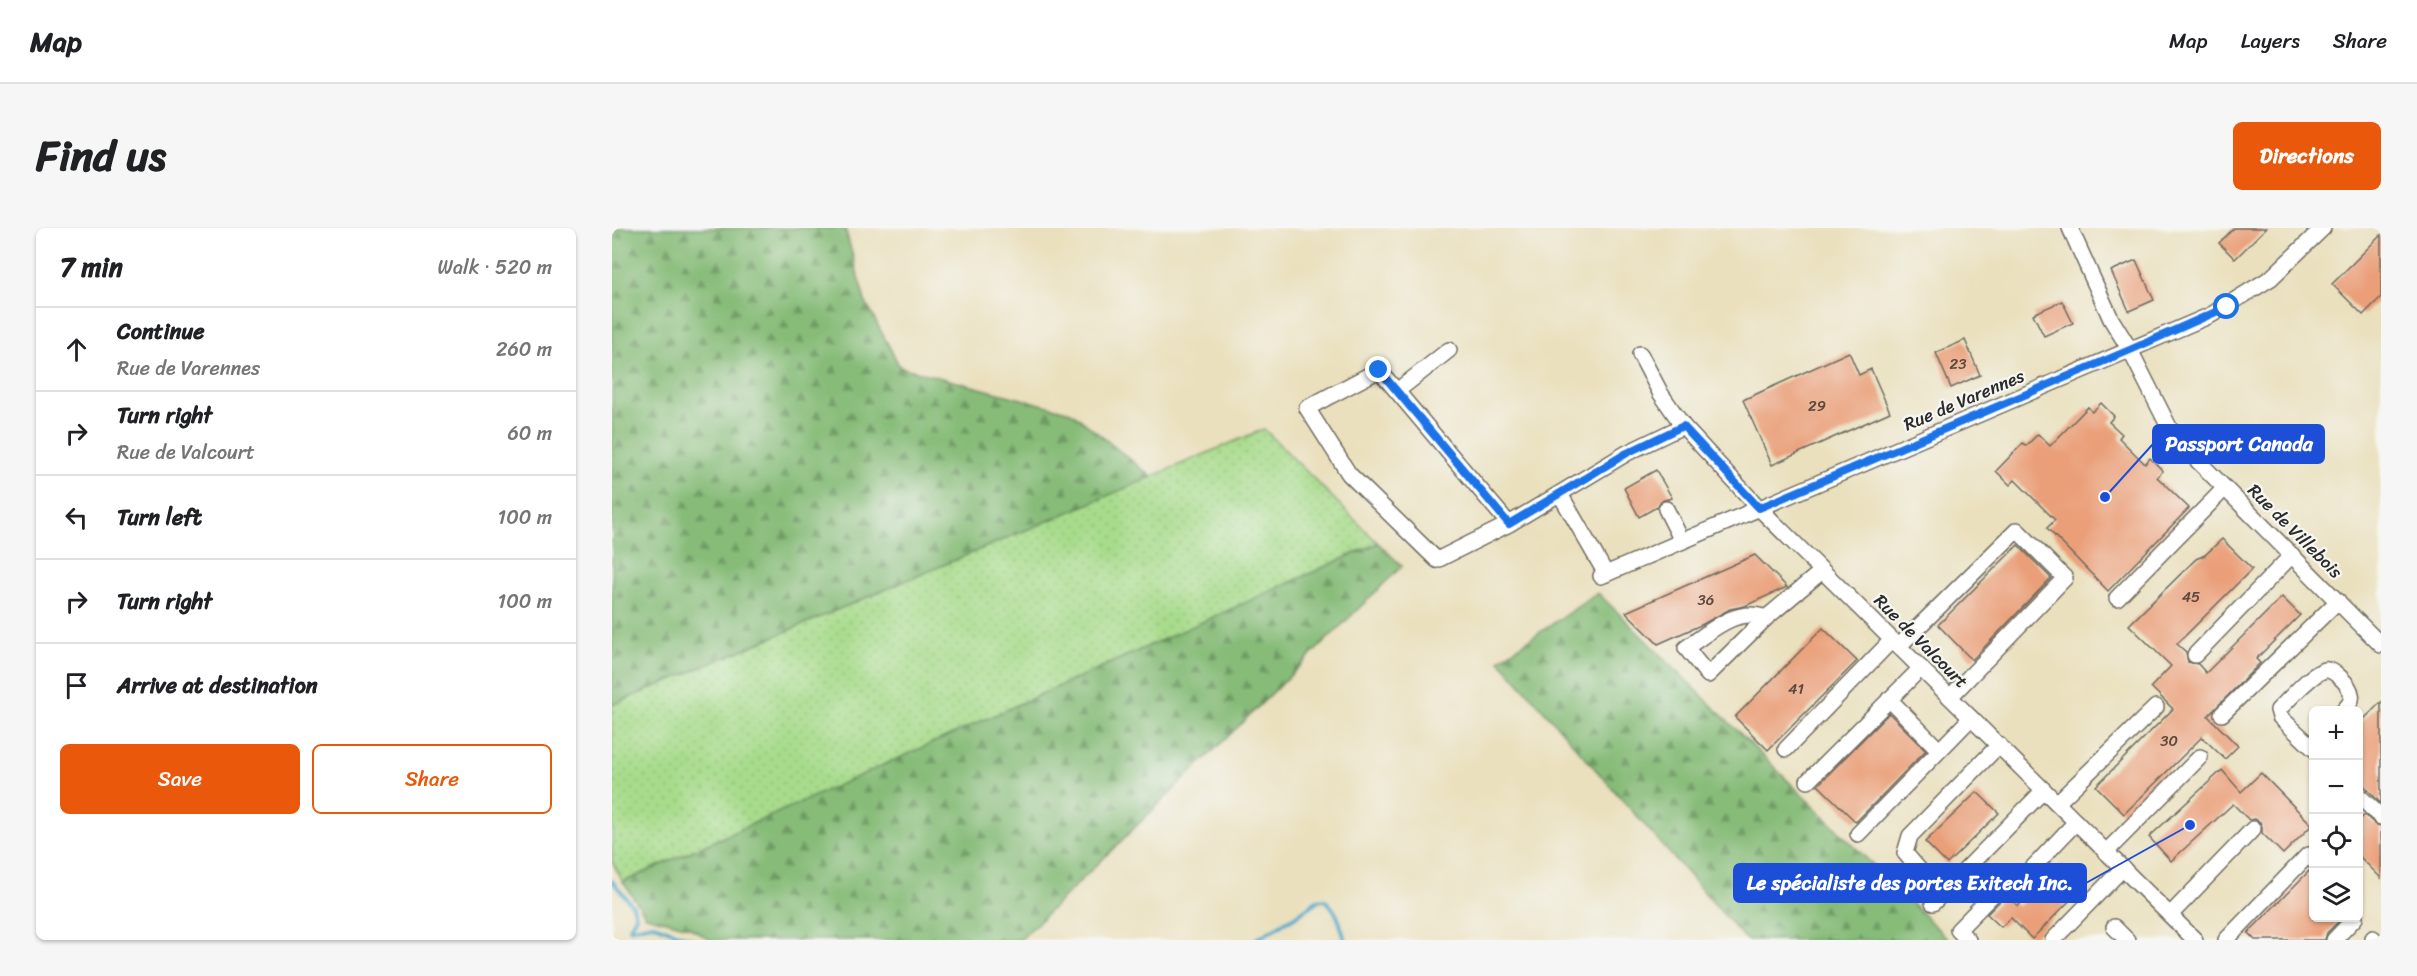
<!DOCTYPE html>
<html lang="en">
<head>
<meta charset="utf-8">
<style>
  :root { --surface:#fff; --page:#f6f6f6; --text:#202124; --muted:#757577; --line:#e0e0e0; --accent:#ea580c }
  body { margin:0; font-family:Sriracha,sans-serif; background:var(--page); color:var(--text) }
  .controls { position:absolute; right:18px; bottom:18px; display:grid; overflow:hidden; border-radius:9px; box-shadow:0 2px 4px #0004 }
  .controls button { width:54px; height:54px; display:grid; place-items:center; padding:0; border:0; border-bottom:2px solid var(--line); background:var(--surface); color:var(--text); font:30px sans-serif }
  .stop { position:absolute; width:18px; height:18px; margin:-14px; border:4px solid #1a73e8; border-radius:50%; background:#fff }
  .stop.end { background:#1a73e8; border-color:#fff; box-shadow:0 2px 6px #0008 }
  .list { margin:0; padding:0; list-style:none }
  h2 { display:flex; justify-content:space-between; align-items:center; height:78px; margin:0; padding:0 24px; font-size:26px }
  h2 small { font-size:20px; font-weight:400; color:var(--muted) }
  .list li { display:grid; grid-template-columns:39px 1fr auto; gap:18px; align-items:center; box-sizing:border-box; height:84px; padding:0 24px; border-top:2px solid var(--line) }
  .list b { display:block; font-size:22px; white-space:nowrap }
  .list p { margin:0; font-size:20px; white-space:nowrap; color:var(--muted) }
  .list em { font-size:20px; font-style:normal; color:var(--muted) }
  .actions { display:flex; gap:12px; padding:18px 24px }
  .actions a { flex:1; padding:14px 0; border:2px solid var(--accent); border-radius:9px; text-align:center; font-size:21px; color:var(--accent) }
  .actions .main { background:var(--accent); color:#fff }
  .icon { flex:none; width:33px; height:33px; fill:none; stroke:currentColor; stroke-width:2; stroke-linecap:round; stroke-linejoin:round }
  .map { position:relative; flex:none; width:1769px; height:712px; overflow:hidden; border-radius:9px }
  header { display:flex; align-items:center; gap:36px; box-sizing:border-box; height:84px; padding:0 30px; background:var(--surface); border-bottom:2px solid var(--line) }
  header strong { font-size:28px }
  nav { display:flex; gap:33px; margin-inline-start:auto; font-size:21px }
  .intro { display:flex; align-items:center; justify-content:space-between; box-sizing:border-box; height:144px; padding:0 36px }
  h1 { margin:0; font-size:42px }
  .button { padding:15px 27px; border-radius:9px; background:var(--accent); color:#fff; font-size:21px; font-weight:700 }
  main { display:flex; gap:36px; padding:0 36px }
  aside { flex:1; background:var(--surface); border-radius:9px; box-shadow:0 2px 4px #0004 }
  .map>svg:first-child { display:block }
  .grass { fill:url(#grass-dots); stroke:#6a845c; stroke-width:1.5 }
  .forest { fill:url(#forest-firs); stroke:#587452; stroke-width:1.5 }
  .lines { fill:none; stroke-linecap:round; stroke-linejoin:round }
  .stream { stroke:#4aa6c8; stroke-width:4 }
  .building { fill:#ea9f78 }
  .minor-casing { stroke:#6e6a5e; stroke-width:18 }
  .minor { stroke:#fff; stroke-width:15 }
  .route { stroke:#1a73e8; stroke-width:8 }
  .labels { text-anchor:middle; stroke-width:4.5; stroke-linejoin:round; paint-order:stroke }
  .number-label { font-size:15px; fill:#5b483e }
  .street-label { font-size:18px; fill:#2b2b2b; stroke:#f6f6f2 }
  .leader { fill:none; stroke:#1d4ed8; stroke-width:2 }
  .callout-dot { fill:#1d4ed8; stroke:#f6f6f2; stroke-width:2 }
  .callout { fill:#1d4ed8; stroke:#1d4ed8; stroke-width:2 }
  .callout-label { font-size:20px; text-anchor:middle; font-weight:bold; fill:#fff }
</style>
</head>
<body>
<header>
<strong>Map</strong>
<nav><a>Map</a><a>Layers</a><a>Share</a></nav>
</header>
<div class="intro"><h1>Find us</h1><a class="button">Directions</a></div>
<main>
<aside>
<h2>7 min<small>Walk · 520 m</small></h2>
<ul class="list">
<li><svg class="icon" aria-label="ahead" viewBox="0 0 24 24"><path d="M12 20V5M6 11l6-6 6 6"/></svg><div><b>Continue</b><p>Rue de Varennes</p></div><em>260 m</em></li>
<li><svg class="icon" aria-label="right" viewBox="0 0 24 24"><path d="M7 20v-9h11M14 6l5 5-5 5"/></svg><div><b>Turn right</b><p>Rue de Valcourt</p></div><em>60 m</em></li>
<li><svg class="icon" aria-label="left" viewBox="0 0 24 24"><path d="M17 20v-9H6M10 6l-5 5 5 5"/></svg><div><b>Turn left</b></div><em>100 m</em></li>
<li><svg class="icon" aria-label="right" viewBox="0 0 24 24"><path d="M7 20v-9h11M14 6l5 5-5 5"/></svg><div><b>Turn right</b></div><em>100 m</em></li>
<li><svg class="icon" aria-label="arrive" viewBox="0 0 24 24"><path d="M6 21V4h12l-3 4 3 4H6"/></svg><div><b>Arrive at destination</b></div></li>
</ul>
<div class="actions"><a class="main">Save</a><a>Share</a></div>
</aside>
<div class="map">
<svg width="1769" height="712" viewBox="0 0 1769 712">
  <defs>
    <pattern id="grass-dots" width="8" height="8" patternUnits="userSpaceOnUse" patternTransform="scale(1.5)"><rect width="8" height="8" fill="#a8dc8c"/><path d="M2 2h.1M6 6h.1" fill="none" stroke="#91bd79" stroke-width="1.8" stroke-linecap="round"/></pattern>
    <pattern id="forest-firs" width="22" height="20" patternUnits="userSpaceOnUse" patternTransform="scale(1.5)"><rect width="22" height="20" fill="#86bc78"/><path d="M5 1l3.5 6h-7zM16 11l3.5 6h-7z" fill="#6e9963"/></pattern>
  </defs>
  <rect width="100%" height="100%" fill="#f6f6f2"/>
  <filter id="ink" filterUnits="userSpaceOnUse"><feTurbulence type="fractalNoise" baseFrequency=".0167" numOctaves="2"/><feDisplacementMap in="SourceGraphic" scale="12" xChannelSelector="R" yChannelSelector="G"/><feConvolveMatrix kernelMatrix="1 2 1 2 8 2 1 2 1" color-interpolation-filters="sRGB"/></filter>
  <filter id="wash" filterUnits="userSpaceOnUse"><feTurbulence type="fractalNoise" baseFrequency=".008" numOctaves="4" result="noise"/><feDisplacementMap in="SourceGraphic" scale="24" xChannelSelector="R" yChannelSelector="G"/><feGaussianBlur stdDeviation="1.35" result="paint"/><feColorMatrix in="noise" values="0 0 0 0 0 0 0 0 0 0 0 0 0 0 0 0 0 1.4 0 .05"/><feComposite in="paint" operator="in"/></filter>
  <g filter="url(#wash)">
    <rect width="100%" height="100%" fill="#eae0bd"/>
    <path class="grass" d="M652,201l114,114 -755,339 -11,-21v-156z"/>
    <g class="forest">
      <path d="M0,0h233l20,73 35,66 171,45 81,65 -540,228z"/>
      <path d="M766,315l24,23 -382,374h-310l-21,-13 -43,-11 -23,-34z"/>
      <path d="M986,365l351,347h-203l-247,-280z"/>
    </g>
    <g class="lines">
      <g class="stream">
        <path d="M0,653l21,25 3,10 -7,13"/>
        <path d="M17,701l23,-5 42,16"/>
        <path d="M643,712l41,-24 21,-15 8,-1c13,11 15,24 20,40"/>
      </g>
    </g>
    <g id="blocks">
      <g class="building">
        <path d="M1622,0h32l-31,31 -16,-16z"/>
        <path d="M1769,7v62l-18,18 -31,-31z"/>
        <path d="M1524,32l18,40 -25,11 -18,-40z"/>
        <path d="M1450,73l11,22 -29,13 -11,-22z"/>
        <path d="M1353,112l15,35 -29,13 -15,-35z"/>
        <path d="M1237,124l10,23 12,-6 19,43 -118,53 -29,-65z"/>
        <path d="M1489,175l13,13 -5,6 13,12 -3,4 26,26 5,-6 13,13 -6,6 32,31 -81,83 -61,-63 8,-8 -40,-40 -5,5 -14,-14 27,-28 3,3 12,-12 12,12 38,-39 4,5z"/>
        <path d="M1044,242l16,28 -11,3 -4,6 -18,10 -15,-29z"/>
        <path d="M1610,311l30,30 -75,75 9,8 2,10 10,2 8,9 76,-76 18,18 -44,44 4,4 -52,53 30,30 -13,13 -23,-22 -78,77 -28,-28 77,-77 -22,-22 20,-21 -42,-41 67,-66 9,-4z"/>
        <path d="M1406,317l33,33 -79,82 -34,-35z"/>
        <path d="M1143,327l32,32 -42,19 -15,3 -27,15 -45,20 -32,-32z"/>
        <path d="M1211,400l34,33 -89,89 -33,-33z"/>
        <path d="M1769,474v102l-23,-25v-54z"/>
        <path d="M1277,485l37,37 -70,72 -38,-37z"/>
        <path d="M1610,542l19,22 20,-19 51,52 -29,29 -21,-21v-6l-2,-5 -5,-3 -6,1 -16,-16 -62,57 -22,-24z"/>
        <path d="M1365,564l22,21 -52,51 -22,-22z"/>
        <path d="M1753,587l10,9 6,2v52l-23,-23v-34z"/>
        <path d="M1450,636l22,22 -52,53 -21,-21 -10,9 -14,-13 19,-19 12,11 28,-28 -3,-3 9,-8 3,4z"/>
        <path d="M1698,642h3v48h29l-15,15 -2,7h-70l-7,-7z"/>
      </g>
    </g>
  </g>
  <g filter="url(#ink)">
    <use href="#blocks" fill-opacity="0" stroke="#6e6a5e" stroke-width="1.5"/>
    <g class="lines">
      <g class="minor-casing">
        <g id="minor">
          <path d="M1458,0l41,91 19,31 44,87 207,208"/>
          <path d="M1028,126l21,40 22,32 76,82 436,432"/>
          <path d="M785,163l52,-41"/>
          <path d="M948,266l46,80"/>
          <path d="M1054,281l16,32"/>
          <path d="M897,296l-130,-154 -72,38 42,66 88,86 72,-36 118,-71 56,-27"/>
          <path d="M989,348l610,-261 60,-37 52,-50"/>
          <path d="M1505,370l108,-110"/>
          <path d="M1154,390c-30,-12 -56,14 -80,30l22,27 58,-57 56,-47"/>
          <path d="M1287,418l118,-116 48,48 -115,119"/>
          <path d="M1583,427l97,-100"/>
          <path d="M1277,471l50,51"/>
          <path d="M1610,486l116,-113"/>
          <path d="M1174,521l106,-109"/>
          <path d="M1702,521l-34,-32 -2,-7c11,-10 32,-36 47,-40 8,-2 25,15 26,24 2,6 -3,12 -7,16"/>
          <path d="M1196,553l113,-113"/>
          <path d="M1746,567l23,22"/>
          <path d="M1445,575l99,-96"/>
          <path d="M1246,606l113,-116"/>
          <path d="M1494,624l94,-95"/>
          <path d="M1310,645l-17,-20 5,-17 89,-91"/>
          <path d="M1321,675l111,-113"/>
          <path d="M1558,687l83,-86"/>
          <path d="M1502,699l13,13"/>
          <path d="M1761,710l2,2"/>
          <path d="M1356,712l-10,-10 46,-47 19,-5 53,-56"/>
          <path d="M1441,712l70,-72"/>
          <path d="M1614,712l82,-85 6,6"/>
          <path d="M1722,712l21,-22"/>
        </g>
      </g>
      <use href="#minor" class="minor"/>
    </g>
  </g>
  <g class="lines" filter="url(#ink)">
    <path class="route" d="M767,142l130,154 118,-71 56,-27 76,82 371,-158 97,-43"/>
  </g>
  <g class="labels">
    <g class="number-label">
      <text x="1346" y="141">23</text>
      <text x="1205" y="183">29</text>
      <text x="1579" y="374">45</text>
      <text x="1094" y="377">36</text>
      <text x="1184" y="466">41</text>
      <text x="1557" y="518">30</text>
    </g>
    <g class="street-label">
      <text transform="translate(1352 172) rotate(-23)" y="6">Rue de Varennes</text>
      <text transform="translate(1683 303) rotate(45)" y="6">Rue de Villebois</text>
      <text transform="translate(1309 413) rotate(45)" y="6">Rue de Valcourt</text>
    </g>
  </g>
  <path class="leader" d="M1493 269L1541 216M1578 597L1474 655"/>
  <g class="callout-dot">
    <circle cx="1493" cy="269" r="6"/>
    <circle cx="1578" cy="597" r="6"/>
  </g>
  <g class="callout">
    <rect x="1541" y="197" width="171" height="38" rx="6"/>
    <rect x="1122" y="636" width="352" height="38" rx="6"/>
  </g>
  <g class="callout-label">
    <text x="1627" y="223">Passport Canada</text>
    <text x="1298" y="662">Le spécialiste des portes Exitech Inc.</text>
  </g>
</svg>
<div class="controls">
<button>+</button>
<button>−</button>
<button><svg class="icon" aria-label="locate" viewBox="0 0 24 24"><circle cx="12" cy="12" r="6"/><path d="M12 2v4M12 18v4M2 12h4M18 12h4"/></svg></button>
<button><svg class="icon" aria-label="layers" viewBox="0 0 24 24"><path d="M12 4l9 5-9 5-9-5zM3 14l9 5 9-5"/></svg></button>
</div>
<div class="stop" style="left:1615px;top:79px"></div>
<div class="stop end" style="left:767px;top:142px"></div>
</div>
</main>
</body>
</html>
